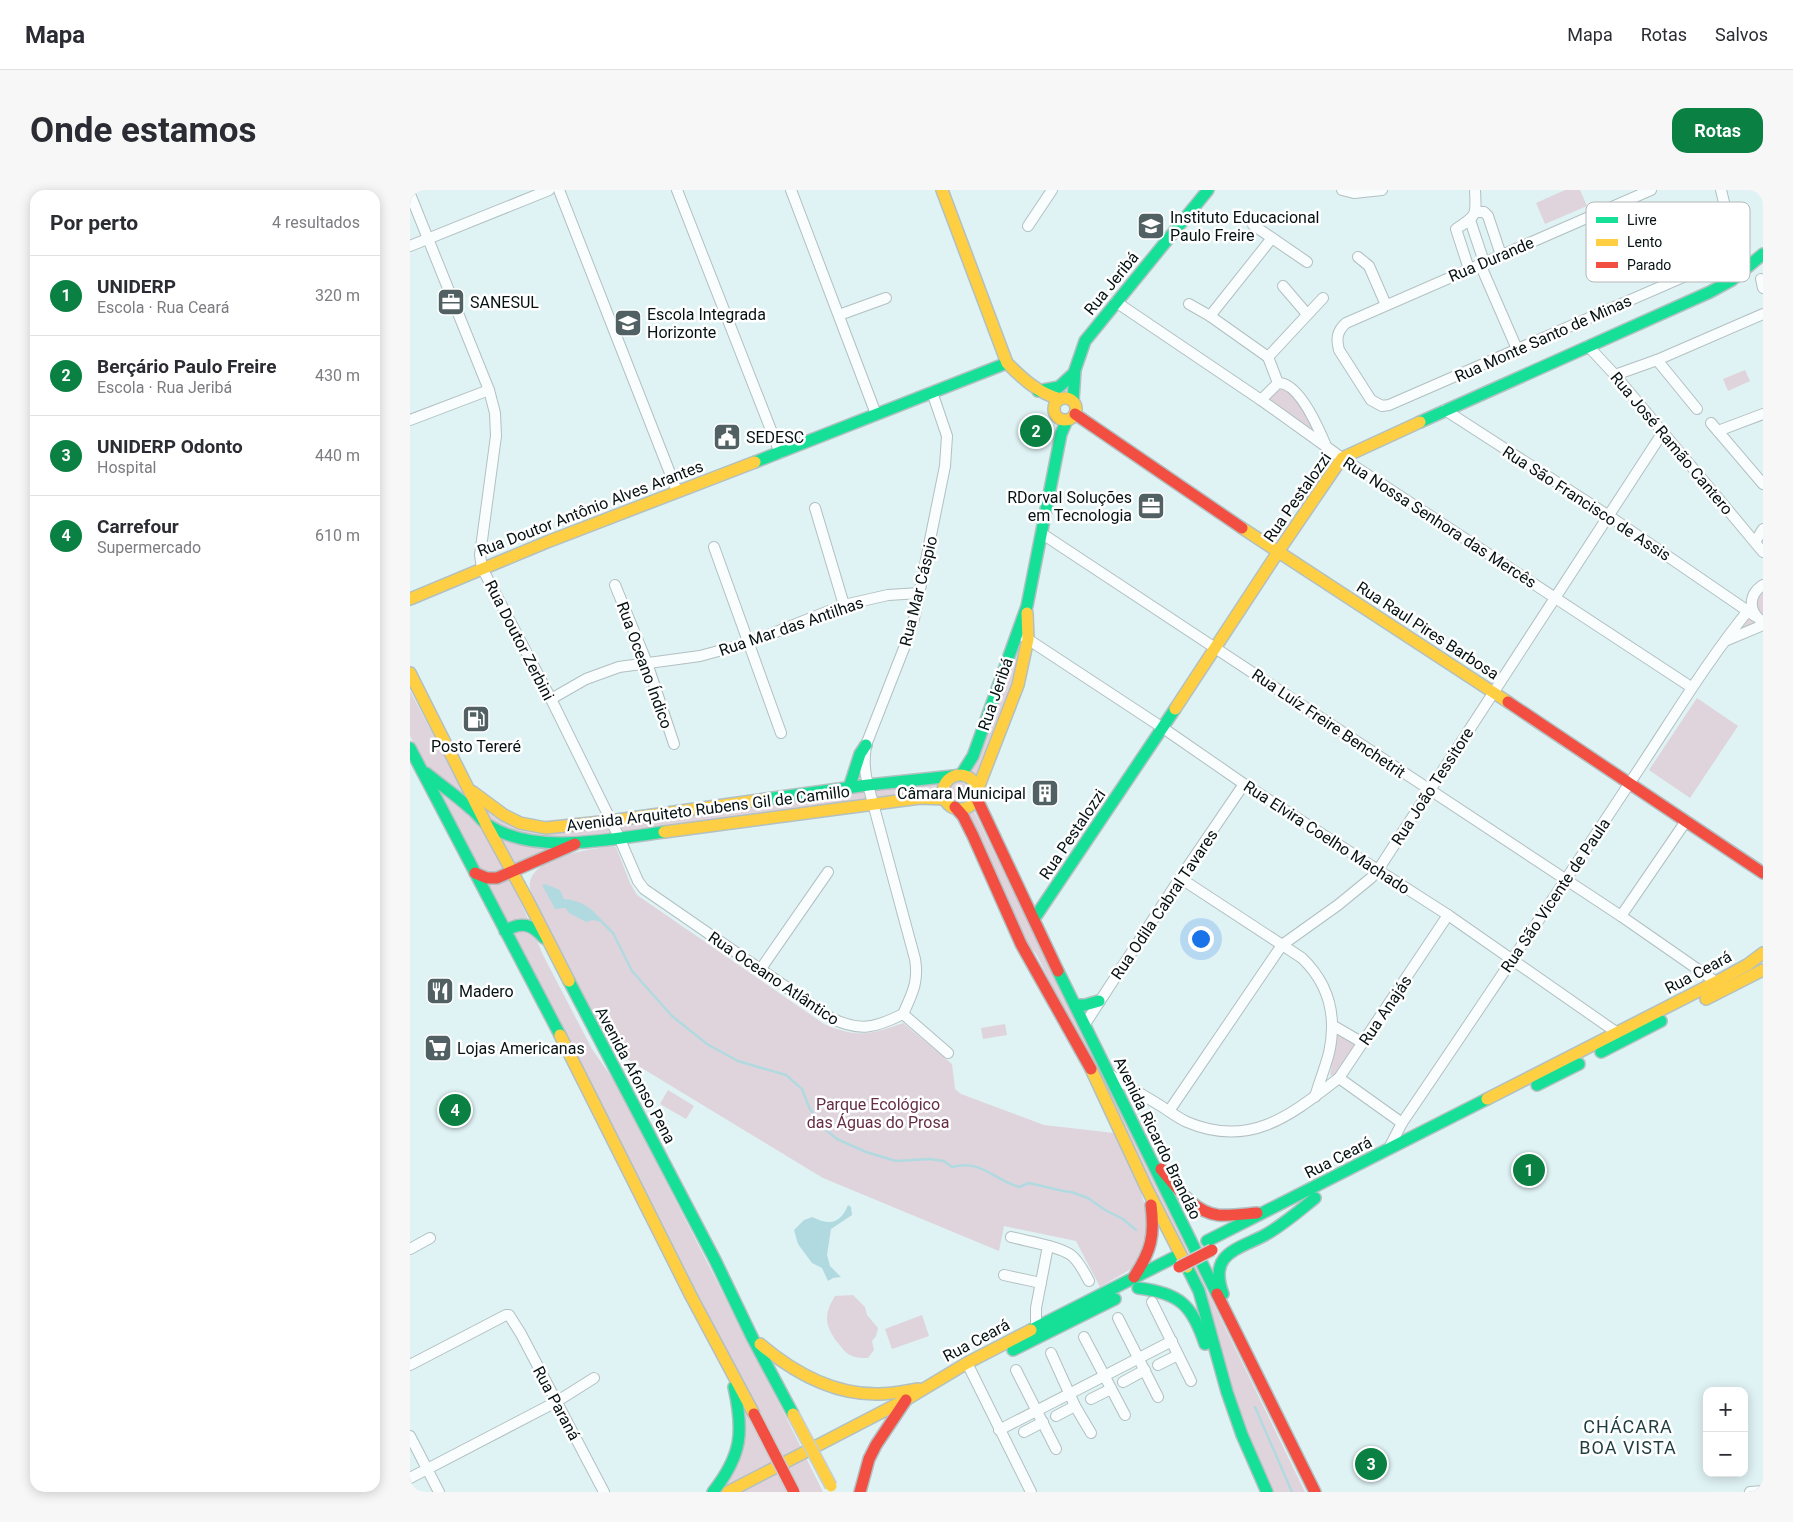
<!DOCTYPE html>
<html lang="pt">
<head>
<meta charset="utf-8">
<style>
  :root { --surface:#fff; --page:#f7f7f7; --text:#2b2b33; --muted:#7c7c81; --line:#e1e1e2; --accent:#0b8043 }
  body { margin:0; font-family:Roboto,sans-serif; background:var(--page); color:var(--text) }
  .controls { position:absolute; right:15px; bottom:15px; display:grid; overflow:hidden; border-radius:10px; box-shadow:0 2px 12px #0003 }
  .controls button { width:45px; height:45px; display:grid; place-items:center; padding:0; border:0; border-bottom:1px solid var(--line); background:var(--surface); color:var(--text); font:25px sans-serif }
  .you { position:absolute; left:790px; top:748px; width:18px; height:18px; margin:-12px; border:4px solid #fff; border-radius:50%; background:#1a73e8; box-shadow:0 0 0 8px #1a73e833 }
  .badge { display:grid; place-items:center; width:32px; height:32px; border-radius:50%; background:var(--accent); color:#fff; font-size:16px; font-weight:700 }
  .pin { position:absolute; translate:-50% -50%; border:2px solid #fff; box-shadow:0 1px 5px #0006 }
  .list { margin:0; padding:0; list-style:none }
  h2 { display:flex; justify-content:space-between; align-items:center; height:65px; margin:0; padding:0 20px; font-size:21px }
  h2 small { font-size:16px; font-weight:400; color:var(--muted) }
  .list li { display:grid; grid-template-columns:32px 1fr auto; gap:15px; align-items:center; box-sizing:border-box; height:80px; padding:0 20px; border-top:1px solid var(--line) }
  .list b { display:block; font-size:19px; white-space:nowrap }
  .list p { margin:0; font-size:16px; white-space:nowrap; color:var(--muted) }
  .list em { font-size:16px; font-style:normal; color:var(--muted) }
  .map { position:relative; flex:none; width:1353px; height:1302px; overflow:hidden; border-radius:15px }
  header { display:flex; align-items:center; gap:30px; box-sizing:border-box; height:70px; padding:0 25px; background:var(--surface); border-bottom:1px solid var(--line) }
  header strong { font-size:24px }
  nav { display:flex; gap:28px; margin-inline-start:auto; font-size:18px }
  .intro { display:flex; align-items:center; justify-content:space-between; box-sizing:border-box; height:120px; padding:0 30px }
  h1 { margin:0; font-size:35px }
  .button { padding:12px 22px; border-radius:15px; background:var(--accent); color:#fff; font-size:18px; font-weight:700 }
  main { display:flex; gap:30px; padding:0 30px }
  aside { flex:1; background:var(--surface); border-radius:15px; box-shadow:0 2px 12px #0003 }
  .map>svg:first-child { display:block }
  .green { fill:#e0d4dc }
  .water { fill:#b1dae0 }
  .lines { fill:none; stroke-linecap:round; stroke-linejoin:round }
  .stream { stroke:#b1dae0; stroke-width:2.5 }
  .street-casing { stroke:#b2c0c2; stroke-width:12 }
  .fast-casing { stroke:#b2c0c2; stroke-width:14 }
  .slow-casing { stroke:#b2c0c2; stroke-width:14 }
  .jam-casing { stroke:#b2c0c2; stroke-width:14 }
  .street { stroke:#fafdfd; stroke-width:10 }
  .fast { stroke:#16e098; stroke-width:11 }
  .slow { stroke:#ffcf43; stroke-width:11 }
  .jam { stroke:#f24e42; stroke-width:11 }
  .slow-bridge-casing { stroke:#c7cfd0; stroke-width:14; stroke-linecap:butt }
  .jam-bridge-casing { stroke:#c7cfd0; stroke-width:14; stroke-linecap:butt }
  .slow-bridge { stroke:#ffcf43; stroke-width:11 }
  .jam-bridge { stroke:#f24e42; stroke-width:11 }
  .labels { text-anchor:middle; stroke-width:5; stroke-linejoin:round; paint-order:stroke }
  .poi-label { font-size:16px; fill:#051113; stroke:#fff; text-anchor:start }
  .street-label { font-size:16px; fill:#051113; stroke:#fff }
  .park-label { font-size:16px; fill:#652e44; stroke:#fff }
  .neighbourhood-label { font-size:18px; letter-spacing:1px; fill:#1f3c41; stroke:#fff }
  .key { fill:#fff; stroke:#b4b8b8; stroke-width:1 }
  .key-label { font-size:14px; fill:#051113 }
</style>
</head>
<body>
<header>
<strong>Mapa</strong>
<nav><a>Mapa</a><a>Rotas</a><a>Salvos</a></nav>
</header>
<div class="intro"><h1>Onde estamos</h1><a class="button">Rotas</a></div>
<main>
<aside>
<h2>Por perto<small>4 resultados</small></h2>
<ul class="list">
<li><span class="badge">1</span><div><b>UNIDERP</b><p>Escola · Rua Ceará</p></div><em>320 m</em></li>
<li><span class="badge">2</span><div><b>Berçário Paulo Freire</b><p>Escola · Rua Jeribá</p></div><em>430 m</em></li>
<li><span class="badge">3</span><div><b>UNIDERP Odonto</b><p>Hospital</p></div><em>440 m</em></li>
<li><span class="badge">4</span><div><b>Carrefour</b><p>Supermercado</p></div><em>610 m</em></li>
</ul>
</aside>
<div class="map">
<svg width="1353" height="1302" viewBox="0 0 1353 1302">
  <rect width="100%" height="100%" fill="#dff2f4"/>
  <g class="green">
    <path d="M1155,0h15l7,16 -42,18 -9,-21z"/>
    <path d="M1335,180l5,11 -22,10 -5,-12z"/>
    <path d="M874,198c16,9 25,29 30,46l-43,-32 -1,-6 8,-7z"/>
    <path d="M1353,401v30l-33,16 21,-26 -14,-10 19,2 1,-6z"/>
    <path d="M611,455c-5,43 -30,95 -46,137l-6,-7z"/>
    <path d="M0,501l105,197 28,67 49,94 23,33 163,319 45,91h-24l-389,-756z"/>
    <path d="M1287,508l41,28 -48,72 -41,-28z"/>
    <path d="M547,591l5,1 6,5v10c-5,6 -11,5 -17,1l-334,36 -101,33 -40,-70 33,27z"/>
    <path d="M560,614l1,1 334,687h-31l-40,-91 -26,-94 -171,-352 -11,-13 -64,-133z"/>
    <path d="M202,656l4,1 14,36 7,12 187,129c32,14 46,11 79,-1l49,41 3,25 6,5 83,31 70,8 27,59 9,30 -12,43 -38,22 -24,-46 -72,-15 -5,25 -176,-73 -211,-128 -80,-155c-1,-3 -3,-9 -2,-12 4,-27 61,-34 82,-37z"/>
    <path d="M595,834l2,11 -24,4 -2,-11z"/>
    <path d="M927,843l18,11 -18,30 -3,2 -4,-1z"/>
    <path d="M258,900l26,16 -8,13 -26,-15z"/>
    <path d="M443,1105l12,12 2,8 11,13 -2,8 -4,5 2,9 -6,8c-5,0 -11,0 -16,-2 -6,-2 -10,-8 -14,-13 -13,-17 -15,-28 -3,-47z"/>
    <path d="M512,1125l7,21 -37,13 -7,-20z"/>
    <path d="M327,1203l52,99h-72l12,-15z"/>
  </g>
  <g class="water">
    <path d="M135,694l15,6 4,9c17,1 30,10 40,24l-11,-3 -7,2 -17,-9 -4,-5 -10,1 -13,-24z"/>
    <path d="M438,1015l3,2 1,8 -21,14 -4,26 3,11 11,11 -8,1 -5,3 -6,-13 -10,-5 -14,-19 -4,-14 10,-10 8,-3c17,8 28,8 36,-12z"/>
  </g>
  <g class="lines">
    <g class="stream">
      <path d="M192,732l11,11 19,38 40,45 35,28 31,17 48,14 16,14 7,18 11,18 17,14 29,13 30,9 33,-2 15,2 8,6c29,-8 40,12 67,20l10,-4 34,8 8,1 17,6 17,12 18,9 13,11"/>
      <path d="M845,1217l37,85"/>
    </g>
    <g class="street-casing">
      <g id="street">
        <path d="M149,0l118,301"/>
        <path d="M267,0l103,263"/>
        <path d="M381,0l85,224"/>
        <path d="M932,0l12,3 28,-3"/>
        <path d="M1241,0l-305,133c-9,8 -10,16 -7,27l32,50 11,6 7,-1 315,-137c12,-8 25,-14 29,-29l-12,-49"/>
        <path d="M0,4l79,196 6,23 1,23 -16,119 2,13 69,131 68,138 19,44 6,8 187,129c29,14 44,10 72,-4 9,-20 16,-32 12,-55l-47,-174c-4,-15 -4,-25 -2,-40l40,-102 8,-24 31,-153 2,-30 -15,-44"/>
        <path d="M1066,22h8l4,4 13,39"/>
        <path d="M1060,30l14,42"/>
        <path d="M843,35l54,37"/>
        <path d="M618,36l24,-36"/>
        <path d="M0,56l139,-56"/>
        <path d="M948,67l11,9 17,39"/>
        <path d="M1070,74l37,85"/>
        <path d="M1059,79l-13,-40c22,-14 20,-14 19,-39"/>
        <path d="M1351,89l2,9"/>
        <path d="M873,96l24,28"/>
        <path d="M706,112l145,98 81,58 349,229"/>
        <path d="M779,114l21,12 58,41 10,26"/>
        <path d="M429,125l47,-17"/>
        <path d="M800,126l62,-78"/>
        <path d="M1178,156l27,29 148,177"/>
        <path d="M858,167l55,-59"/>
        <path d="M1247,170l40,49"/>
        <path d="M1205,185l42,-15 106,-46"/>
        <path d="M851,210l17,-17c21,-1 41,46 48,63"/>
        <path d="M1035,220l164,106 146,100"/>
        <path d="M0,230l79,-30"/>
        <path d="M1301,233l52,61"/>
        <path d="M1308,241l45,-17"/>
        <path d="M405,318l29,97"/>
        <path d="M631,343l580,383 95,66"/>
        <path d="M1345,352l8,-13"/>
        <path d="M304,357l67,186"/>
        <path d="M205,395l32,78 27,81"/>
        <path d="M1353,395c-15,10 -15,27 0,37"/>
        <path d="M613,446l140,92 81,56 204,131 168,117 2,4"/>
        <path d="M1315,451l38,-16"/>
        <path d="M141,509l35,-20 33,-12 81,-11 48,-13 96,-38 44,-10 32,-2"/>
        <path d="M770,688l122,80c27,26 35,59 27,95 -4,15 -10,30 -14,44"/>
        <path d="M1211,726l65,-95"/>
        <path d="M350,780l68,-98"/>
        <path d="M493,824l45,39"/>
        <path d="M675,834l95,-146 64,-94"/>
        <path d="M922,835l31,18"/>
        <path d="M699,884c17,11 34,21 52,32 8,5 17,12 26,16 63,27 104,-7 152,-44l109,-163"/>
        <path d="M929,888l63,45"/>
        <path d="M759,921l113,-166 56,-40 33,-27 7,-8 285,-438"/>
        <path d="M979,958l13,-25c76,-112 152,-225 227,-339 40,-59 76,-121 122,-177"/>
        <path d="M601,1047c15,4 48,9 60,18 8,6 13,17 18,26"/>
        <path d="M0,1059l20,-11"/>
        <path d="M594,1085l37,8"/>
        <path d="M742,1112l39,79"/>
        <path d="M708,1128l40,79"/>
        <path d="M626,1137v-19l12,-62"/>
        <path d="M674,1147l41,78"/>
        <path d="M641,1163l24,53 16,27"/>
        <path d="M557,1173l64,129"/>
        <path d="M0,1175l96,-50h3l12,19 83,158"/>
        <path d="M748,1175l20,-10"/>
        <path d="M606,1180l40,79"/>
        <path d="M713,1192l22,-12"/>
        <path d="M681,1209l20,-10"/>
        <path d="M646,1226l19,-10"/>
        <path d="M589,1240l173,-89"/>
        <path d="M614,1242l19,-10"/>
        <path d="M0,1246l29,56"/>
        <path d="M0,1288l146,-76 38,-24"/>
        <path d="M1340,1302l13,-1"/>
      </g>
    </g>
    <g class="fast-casing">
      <g id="fast">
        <path d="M628,201l21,-4 14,-13"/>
        <path d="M663,211l2,-31 10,-29 123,-151"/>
        <path d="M1010,232l290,-130 22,-12 31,-26"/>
        <path d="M345,272l252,-99"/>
        <path d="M0,558l150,287"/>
        <path d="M16,583c15,12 31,23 45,36 6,4 10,12 17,16 48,31 122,14 176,7"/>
        <path d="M551,585l12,-19 54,-150 34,-172 6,-14"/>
        <path d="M439,598l11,-34 6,-9"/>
        <path d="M356,609l102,-14 85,-9"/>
        <path d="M624,729l141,-210"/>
        <path d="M95,741c16,-10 27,-7 39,7"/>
        <path d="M648,781l159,323"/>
        <path d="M159,791l146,279 38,79 40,75"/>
        <path d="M665,815h10l14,-4"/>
        <path d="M1191,862l60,-31"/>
        <path d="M1127,895l42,-21"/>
        <path d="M797,1051l280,-142"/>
        <path d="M777,1077l12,24 28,101 15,43 25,57"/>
        <path d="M728,1098c42,5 54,17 67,56"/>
        <path d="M813,1104c-15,-41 14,-44 42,-59 18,-10 34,-24 50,-37"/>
        <path d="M621,1140l144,-73"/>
        <path d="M603,1160l102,-51"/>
        <path d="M303,1302c29,-37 31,-60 21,-105"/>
      </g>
    </g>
    <g class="slow-casing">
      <g id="slow">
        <path d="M532,0l65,173c16,16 31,30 53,36"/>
        <circle cx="655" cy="219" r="11"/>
        <path d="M832,338l266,174"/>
        <path d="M0,409l137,-57 208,-80"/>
        <path d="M0,483l76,151 41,75 42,82"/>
        <path d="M765,519l103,-157 64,-94 78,-36"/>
        <circle cx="550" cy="602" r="17"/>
        <path d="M567,601l41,-106 10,-46 -1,-26"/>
        <path d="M63,602l31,23 16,8 26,5 64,-7 156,-22"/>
        <path d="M254,642l256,-34 25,1"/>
        <path d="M1296,809l57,-29"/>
        <path d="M150,845l131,261 63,118"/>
        <path d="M681,879l55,118 41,80"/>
        <path d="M1077,909l229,-117 31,-17 16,-12"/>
        <path d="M350,1154c34,29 73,51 119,50 13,0 26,-3 39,-5"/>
        <path d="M318,1302l179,-93 60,-36 64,-33"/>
      </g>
    </g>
    <g class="jam-casing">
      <g id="jam">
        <path d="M665,224l167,114"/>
        <path d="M1098,512l255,171"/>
        <path d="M566,607l82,174"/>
        <path d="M545,617l8,9 10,20 48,108 70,125"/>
        <path d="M65,683l12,5h10l78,-34"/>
        <path d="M751,979c15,17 32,43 57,46 13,1 26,-1 39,-2"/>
        <path d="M724,1087c17,-26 21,-41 17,-72"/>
        <path d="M807,1104l98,198"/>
        <path d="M450,1302l9,-33 7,-14 30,-45"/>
      </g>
    </g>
    <use href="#street" class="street"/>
    <use href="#fast" class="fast"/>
    <use href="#slow" class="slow"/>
    <use href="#jam" class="jam"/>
    <g class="slow-bridge-casing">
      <path id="slow-bridge" d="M383,1224l38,72"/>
    </g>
    <g class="jam-bridge-casing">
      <g id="jam-bridge">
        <path d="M769,1077l33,-17"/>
        <path d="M344,1224l40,78"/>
      </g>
    </g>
    <use href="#slow-bridge" class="slow-bridge"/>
    <use href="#jam-bridge" class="jam-bridge"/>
  </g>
  <defs>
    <g id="school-square" transform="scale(1.4375)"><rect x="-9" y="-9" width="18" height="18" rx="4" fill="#516062" stroke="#fff"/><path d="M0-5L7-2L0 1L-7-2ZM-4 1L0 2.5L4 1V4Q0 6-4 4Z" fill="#fff"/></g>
    <g id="office-square" transform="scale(1.4375)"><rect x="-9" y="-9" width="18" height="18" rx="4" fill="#516062" stroke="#fff"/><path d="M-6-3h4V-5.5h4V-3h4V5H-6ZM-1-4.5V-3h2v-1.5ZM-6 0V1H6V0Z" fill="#fff"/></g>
    <g id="civic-square" transform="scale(1.4375)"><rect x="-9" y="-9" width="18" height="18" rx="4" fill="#516062" stroke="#fff"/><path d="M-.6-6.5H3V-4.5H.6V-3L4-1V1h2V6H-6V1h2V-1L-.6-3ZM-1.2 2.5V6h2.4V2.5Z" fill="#fff"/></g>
    <g id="fuel-square" transform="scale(1.4375)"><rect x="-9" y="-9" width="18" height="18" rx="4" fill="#516062" stroke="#fff"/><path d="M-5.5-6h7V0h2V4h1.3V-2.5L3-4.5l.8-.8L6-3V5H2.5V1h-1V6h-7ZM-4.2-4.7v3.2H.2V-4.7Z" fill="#fff"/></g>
    <g id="building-square" transform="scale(1.4375)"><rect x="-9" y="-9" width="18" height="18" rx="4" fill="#516062" stroke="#fff"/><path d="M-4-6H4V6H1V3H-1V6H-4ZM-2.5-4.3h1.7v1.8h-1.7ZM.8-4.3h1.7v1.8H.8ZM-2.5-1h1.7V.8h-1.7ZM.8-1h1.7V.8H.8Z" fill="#fff"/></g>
    <g id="restaurant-square" transform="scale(1.4375)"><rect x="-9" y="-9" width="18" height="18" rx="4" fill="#516062" stroke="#fff"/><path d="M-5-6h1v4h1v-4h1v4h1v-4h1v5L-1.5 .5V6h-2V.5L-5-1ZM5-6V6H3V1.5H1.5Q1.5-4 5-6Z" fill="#fff"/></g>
    <g id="supermarket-square" transform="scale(1.4375)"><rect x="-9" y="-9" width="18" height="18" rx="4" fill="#516062" stroke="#fff"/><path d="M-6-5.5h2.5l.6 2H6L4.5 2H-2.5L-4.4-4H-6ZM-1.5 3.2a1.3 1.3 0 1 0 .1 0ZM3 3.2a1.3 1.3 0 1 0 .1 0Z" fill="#fff"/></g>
  </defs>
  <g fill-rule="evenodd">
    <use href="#school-square" x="741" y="36"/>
    <use href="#office-square" x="41" y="112"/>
    <use href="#school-square" x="218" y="133"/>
    <use href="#civic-square" x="317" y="247"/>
    <use href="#office-square" x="741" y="316"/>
    <use href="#fuel-square" x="66" y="529"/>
    <use href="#building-square" x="635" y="603"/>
    <use href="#restaurant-square" x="30" y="801"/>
    <use href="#supermarket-square" x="28" y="858"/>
  </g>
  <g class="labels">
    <g class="poi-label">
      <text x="760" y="33">Instituto Educacional<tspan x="760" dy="18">Paulo Freire</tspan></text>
      <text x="60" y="118">SANESUL</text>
      <text x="237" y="130">Escola Integrada<tspan x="237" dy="18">Horizonte</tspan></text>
      <text x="336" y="253">SEDESC</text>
      <text x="722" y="313" text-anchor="end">RDorval Soluções<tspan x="722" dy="18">em Tecnologia</tspan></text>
      <text x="66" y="562" text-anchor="middle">Posto Tereré</text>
      <text x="616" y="609" text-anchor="end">Câmara Municipal</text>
      <text x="49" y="807">Madero</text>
      <text x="47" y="864">Lojas Americanas</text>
    </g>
    <g class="street-label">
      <text transform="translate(1081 69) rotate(-23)" y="6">Rua Durande</text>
      <text transform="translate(701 93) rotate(-51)" y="6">Rua Jeribá</text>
      <text transform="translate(1133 148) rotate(-24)" y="6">Rua Monte Santo de Minas</text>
      <text transform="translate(1262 253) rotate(50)" y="6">Rua José Ramão Cantero</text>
      <text transform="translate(887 307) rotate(-55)" y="6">Rua Pestalozzi</text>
      <text transform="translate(1177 313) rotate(33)" y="6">Rua São Francisco de Assis</text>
      <text transform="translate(180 318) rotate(-21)" y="6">Rua Doutor Antônio Alves Arantes</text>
      <text transform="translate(1030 332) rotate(33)" y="6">Rua Nossa Senhora das Mercês</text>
      <text transform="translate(508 401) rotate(-76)" y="6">Rua Mar Cáspio</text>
      <text transform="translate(381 436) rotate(-19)" y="6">Rua Mar das Antilhas</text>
      <text transform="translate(1018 440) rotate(33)" y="6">Rua Raul Pires Barbosa</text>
      <text transform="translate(110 450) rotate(63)" y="6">Rua Doutor Zerbini</text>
      <text transform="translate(235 475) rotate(70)" y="6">Rua Oceano Índico</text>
      <text transform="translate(585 504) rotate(-71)" y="6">Rua Jeribá</text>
      <text transform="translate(919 533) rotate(34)" y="6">Rua Luíz Freire Benchetrit</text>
      <text transform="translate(1022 596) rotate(-57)" y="6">Rua João Tessitore</text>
      <text transform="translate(298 618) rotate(-7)" y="6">Avenida Arquiteto Rubens Gil de Camillo</text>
      <text transform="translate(662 644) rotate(-56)" y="6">Rua Pestalozzi</text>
      <text transform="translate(917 647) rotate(33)" y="6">Rua Elvira Coelho Machado</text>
      <text transform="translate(1145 705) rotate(-56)" y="6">Rua São Vicente de Paula</text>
      <text transform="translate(754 714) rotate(-56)" y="6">Rua Odila Cabral Tavares</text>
      <text transform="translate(1288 782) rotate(-28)" y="6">Rua Ceará</text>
      <text transform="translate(364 788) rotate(34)" y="6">Rua Oceano Atlântico</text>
      <text transform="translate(975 820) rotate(-56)" y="6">Rua Anajás</text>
      <text transform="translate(226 885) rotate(62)" y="6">Avenida Afonso Pena</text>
      <text transform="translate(748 948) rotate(64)" y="6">Avenida Ricardo Brandão</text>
      <text transform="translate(928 967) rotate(-27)" y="6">Rua Ceará</text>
      <text transform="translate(566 1150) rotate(-28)" y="6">Rua Ceará</text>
      <text transform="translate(147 1213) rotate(62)" y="6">Rua Paraná</text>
    </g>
    <g class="park-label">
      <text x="468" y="920">Parque Ecológico<tspan x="468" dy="18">das Águas do Prosa</tspan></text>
    </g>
    <g class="neighbourhood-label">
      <text x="1218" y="1243">CHÁCARA<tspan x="1218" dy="21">BOA VISTA</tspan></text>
    </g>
  </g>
  <rect x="1176" y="12" width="164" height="80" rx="8" class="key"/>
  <rect x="1186" y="27" width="22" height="6" fill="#16e098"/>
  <rect x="1186" y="49" width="22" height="7" fill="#ffcf43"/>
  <rect x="1186" y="72" width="22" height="6" fill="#f24e42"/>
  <g class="key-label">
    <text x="1217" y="35">Livre</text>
    <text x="1217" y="57">Lento</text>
    <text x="1217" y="80">Parado</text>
  </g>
</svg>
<div class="controls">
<button>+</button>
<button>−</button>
</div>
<div class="you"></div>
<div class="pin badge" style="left:1119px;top:980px">1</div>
<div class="pin badge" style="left:626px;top:241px">2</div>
<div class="pin badge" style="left:961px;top:1274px">3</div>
<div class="pin badge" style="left:45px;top:920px">4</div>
</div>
</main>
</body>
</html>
